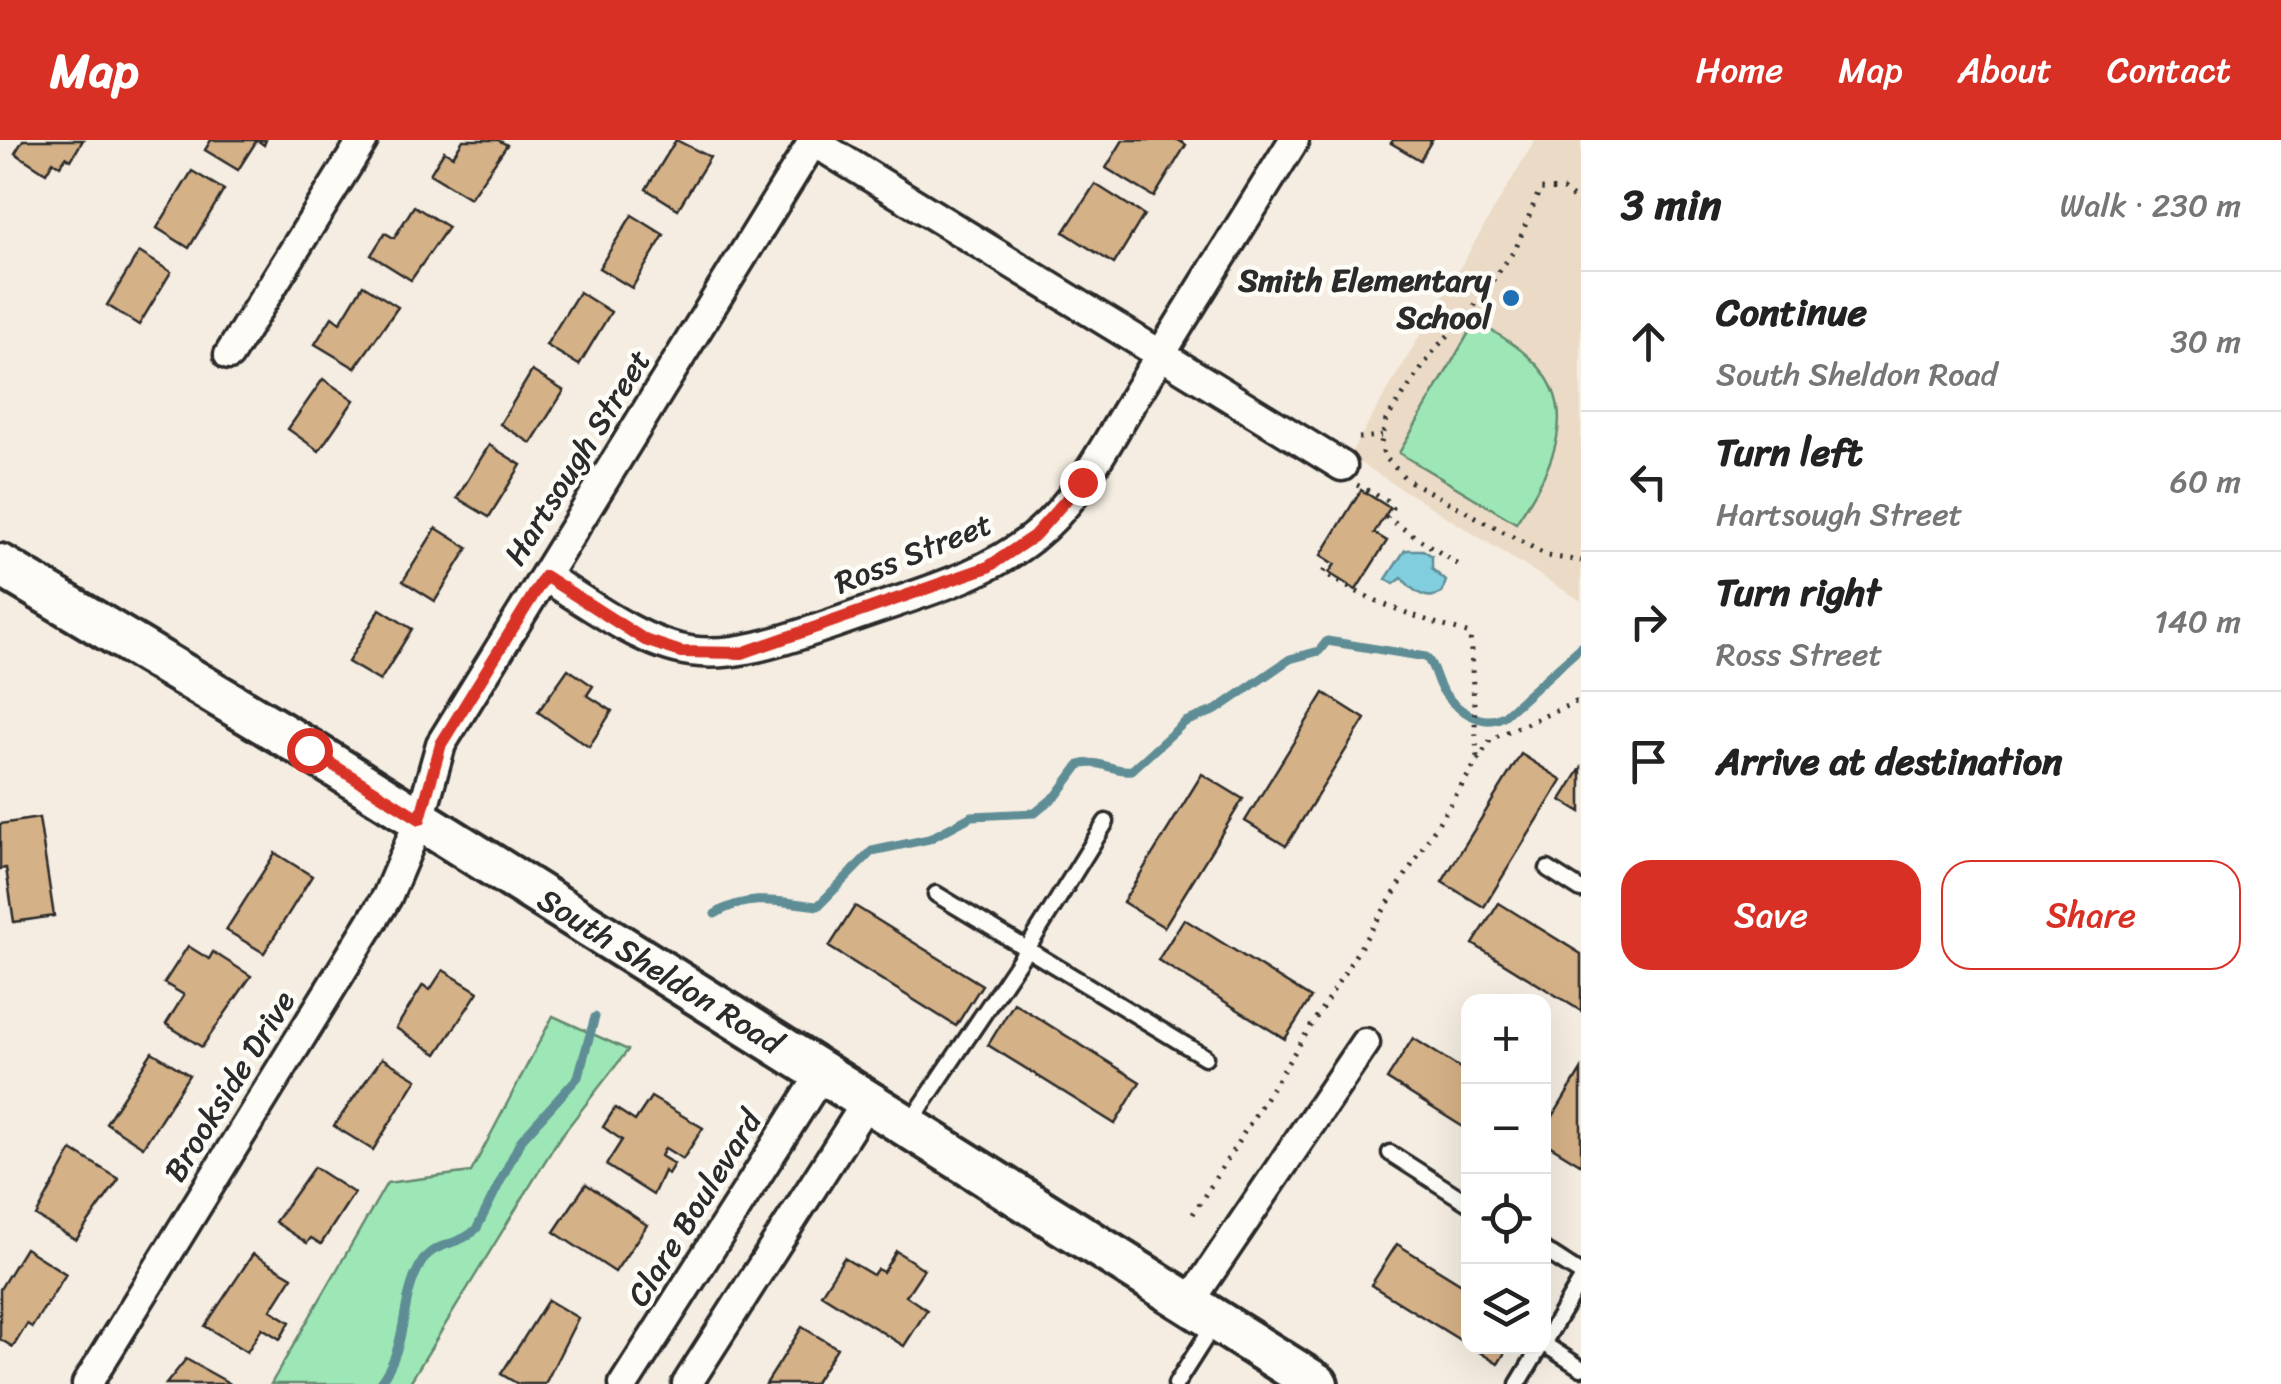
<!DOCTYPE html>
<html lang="en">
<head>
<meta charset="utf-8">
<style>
  :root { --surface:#fff; --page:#f6f6f6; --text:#222; --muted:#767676; --line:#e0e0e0; --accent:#d93025 }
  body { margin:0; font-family:Sriracha,sans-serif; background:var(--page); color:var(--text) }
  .controls { position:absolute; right:30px; bottom:30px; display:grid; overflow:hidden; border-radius:20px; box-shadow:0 10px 40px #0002 }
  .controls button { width:90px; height:90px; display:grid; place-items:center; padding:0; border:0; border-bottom:2px solid var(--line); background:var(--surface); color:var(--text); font:50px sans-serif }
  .stop { position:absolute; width:30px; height:30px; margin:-22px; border:8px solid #d93025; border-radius:50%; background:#fff }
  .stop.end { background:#d93025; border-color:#fff; box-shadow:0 2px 10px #0008 }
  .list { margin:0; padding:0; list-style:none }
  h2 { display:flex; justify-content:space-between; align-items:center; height:130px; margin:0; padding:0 40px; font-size:42px }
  h2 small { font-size:32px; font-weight:400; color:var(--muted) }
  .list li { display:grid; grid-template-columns:65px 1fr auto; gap:30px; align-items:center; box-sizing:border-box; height:140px; padding:0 40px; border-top:2px solid var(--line) }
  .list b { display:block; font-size:38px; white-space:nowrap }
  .list p { margin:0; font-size:32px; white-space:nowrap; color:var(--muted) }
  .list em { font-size:32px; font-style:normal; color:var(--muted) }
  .actions { display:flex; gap:20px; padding:30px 40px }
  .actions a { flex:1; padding:22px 0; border:2px solid var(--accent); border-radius:30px; text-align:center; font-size:35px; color:var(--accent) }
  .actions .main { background:var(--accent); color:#fff }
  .icon { flex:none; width:55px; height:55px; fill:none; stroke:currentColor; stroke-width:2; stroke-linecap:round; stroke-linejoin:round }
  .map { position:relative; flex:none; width:1581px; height:1244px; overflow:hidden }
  header { display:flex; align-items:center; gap:60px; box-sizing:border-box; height:140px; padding:0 50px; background:var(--accent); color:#fff }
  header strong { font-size:48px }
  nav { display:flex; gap:55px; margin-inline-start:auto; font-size:35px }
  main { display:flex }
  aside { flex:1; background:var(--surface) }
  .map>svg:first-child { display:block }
  .built { fill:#ebdbc6 }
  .green { fill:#9de7b6; stroke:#648970; stroke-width:2.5 }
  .water { fill:#80cede; stroke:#5e8d96; stroke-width:2.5 }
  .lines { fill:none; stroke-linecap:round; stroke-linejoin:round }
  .stream { stroke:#5e8d96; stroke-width:9 }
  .building { fill:#d5b187; stroke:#2b2b2b; stroke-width:2.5 }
  .lane-casing { stroke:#2b2b2b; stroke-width:21 }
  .street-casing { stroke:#2b2b2b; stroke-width:35 }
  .secondary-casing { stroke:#2b2b2b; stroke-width:48 }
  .path { stroke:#2b2b2b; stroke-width:5; stroke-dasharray:2.5 8; stroke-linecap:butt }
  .lane { stroke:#fdfcf7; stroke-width:14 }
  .street { stroke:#fdfcf7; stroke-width:28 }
  .secondary { stroke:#fdfcf7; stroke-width:40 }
  .route { stroke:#d93025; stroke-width:12 }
  .poi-dot { fill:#1f6fb2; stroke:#fdfcf7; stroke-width:4 }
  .labels { text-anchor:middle; stroke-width:9; stroke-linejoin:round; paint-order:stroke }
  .poi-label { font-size:32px; font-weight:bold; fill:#2b2b2b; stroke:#fdfcf7; text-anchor:end }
  .street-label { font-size:32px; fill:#2b2b2b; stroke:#fdfcf7 }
</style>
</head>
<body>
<header>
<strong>Map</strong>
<nav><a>Home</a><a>Map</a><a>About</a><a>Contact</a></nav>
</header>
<main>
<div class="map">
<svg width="1581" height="1244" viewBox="0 0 1581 1244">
  <rect width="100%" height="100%" fill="#f5ede1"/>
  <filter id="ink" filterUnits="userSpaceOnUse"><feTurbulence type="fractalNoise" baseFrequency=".01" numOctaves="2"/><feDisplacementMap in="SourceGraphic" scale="20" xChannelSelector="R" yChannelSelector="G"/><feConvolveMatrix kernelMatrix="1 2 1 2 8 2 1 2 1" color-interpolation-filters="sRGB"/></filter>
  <g filter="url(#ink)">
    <path class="built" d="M1535,0h46v461l-232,-145z"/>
    <g class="green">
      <path d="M1475,182c106,52 102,111 41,201l-117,-70z"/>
      <path d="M553,876l75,34 -70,90 -149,244h-138l116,-201 84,-11z"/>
    </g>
    <path class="water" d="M1405,410h18l9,6v13l14,12 -4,12c-16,10 -31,-4 -40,-15l-8,6 -8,-5z"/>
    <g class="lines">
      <g class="stream">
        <path d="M715,774c33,-21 66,-12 103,-8l54,-55 57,-12 43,-23 63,-3 22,-18 22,-30c21,-7 34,8 53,5l53,-48 31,-12 74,-51 29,-8 8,-10 99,16c9,10 9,20 15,31 12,20 42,42 64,27l76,-68"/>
        <path d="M379,1244c31,-40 19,-79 41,-119 14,-26 39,-17 57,-37l44,-88 57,-63 17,-60"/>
      </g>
    </g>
    <g class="building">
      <path d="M23,0h60l-12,20 -5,-3 -6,9 -7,-5 -7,12 -31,-20z"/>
      <path d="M211,0h55l-2,5 -7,-5 -19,30 -33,-20z"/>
      <path d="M463,0h35l9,5 -37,53 -40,-24 14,-23 9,5z"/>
      <path d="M676,0l34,17 -32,52 -32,-20z"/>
      <path d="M1123,0h55l8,5 -32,52 -48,-29z"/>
      <path d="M1393,0h39l-12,20 -29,-17z"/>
      <path d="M192,31l32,19 -35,58 -32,-20z"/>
      <path d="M1095,44l49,31 -30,49 -50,-32z"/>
      <path d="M414,66l34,21 -37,53 -40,-25 14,-22 9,5z"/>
      <path d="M632,75l32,20 -32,53 -33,-20z"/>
      <path d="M139,112l32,20 -32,53 -32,-20z"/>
      <path d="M363,145l35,22 -43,61 -40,-24 17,-27 8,6z"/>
      <path d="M579,152l32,20 -32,53 -33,-20z"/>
      <path d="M532,231l32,20 -33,52 -31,-19z"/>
      <path d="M323,239l31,21 -35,51 -31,-22z"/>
      <path d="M489,305l32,20 -32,52 -32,-19z"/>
      <path d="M1361,350l29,18 -16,25 13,8 -31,49 -27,-17 6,-9 -14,-9z"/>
      <path d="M436,388l32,20 -33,53 -32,-20z"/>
      <path d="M380,469l32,20 -32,52 -32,-19z"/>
      <path d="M568,529l25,17 -6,9 25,16 -23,36 -51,-35z"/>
      <path d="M1324,553l41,26 -79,127 -41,-25z"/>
      <path d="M1521,614l41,26 -78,127 -42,-25z"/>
      <path d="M1581,628v44l-20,-12z"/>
      <path d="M1202,634l41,25 -79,128 -41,-25z"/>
      <path d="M39,678l15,98 -40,6 -8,-54 -6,1v-45z"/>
      <path d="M275,713l37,23 -48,77 -38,-23z"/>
      <path d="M1499,763l82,51v57l-108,-67z"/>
      <path d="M855,766l127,79 -26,41 -127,-79z"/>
      <path d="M1184,779l127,79 -26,41 -127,-79z"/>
      <path d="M188,806l21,13 4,-7 38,24 -49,71 -36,-23 18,-29 -20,-12z"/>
      <path d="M443,830l35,22 -41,62 -41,-26 27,-43 7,5z"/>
      <path d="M1014,863l126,79 -25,42 -127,-79z"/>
      <path d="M1413,898l55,35v57l-81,-51z"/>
      <path d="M152,912l37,23 -46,72 -37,-24z"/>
      <path d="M382,918l35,21 -44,71 -39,-24z"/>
      <path d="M1581,930v92l-1,2 -36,-22v-11z"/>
      <path d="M651,957l52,31 -20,31 -18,-11 -4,8 13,8 -6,10 -4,-3 -11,24 -47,-30 16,-25 -19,-13 12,-19 20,13z"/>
      <path d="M72,1010l47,29 -43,61 -40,-24z"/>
      <path d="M314,1027l40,26 -33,51 -10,-6 -4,5 -32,-21z"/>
      <path d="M586,1044l61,41 -32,47 -61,-40z"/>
      <path d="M1397,1104l71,44v57l-97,-60z"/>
      <path d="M25,1108l41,26 -34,53 -5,-3 -14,23 -13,-8v-50z"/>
      <path d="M896,1111l28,18 -18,27 21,14 -23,36 -83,-52 23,-36 29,17 4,-6 6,3z"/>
      <path d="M253,1114l39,23 -21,33 19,12 -10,17 -18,-11 -15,24 -42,-26z"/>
      <path d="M548,1160l30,18 -33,66h-27l-17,-10z"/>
      <path d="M802,1187l35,21 -23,36h-48z"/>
      <path d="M1470,1206h39l-11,18z"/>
      <path d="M186,1219l43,24 -1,1h-62z"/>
    </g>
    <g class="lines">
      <g class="lane-casing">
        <g id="lane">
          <path d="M1548,729l33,21"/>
          <path d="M936,754l91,55 79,-127"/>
          <path d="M908,986l119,-177 178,108"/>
          <path d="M1390,1013l78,50"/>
          <path d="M1544,1110l37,24"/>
          <path d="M1544,1202l37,-62"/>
          <path d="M1544,1204l37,24"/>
          <path d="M1176,1244l40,-63"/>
          <path d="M1518,1244l23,-38"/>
        </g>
      </g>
      <g class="street-casing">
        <g id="street">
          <path d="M811,0l531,326"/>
          <path d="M229,215l134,-215"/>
          <path d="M545,436c136,91 152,96 307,41 61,-22 128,-38 180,-79 49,-39 77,-101 110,-153 50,-82 101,-163 152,-245"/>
          <path d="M1189,1163l176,-260"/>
          <path d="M87,1244l300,-487 33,-78 21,-75 373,-604"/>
          <path d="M624,1244l200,-314"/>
          <path d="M687,1244l181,-284"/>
        </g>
      </g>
      <g class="secondary-casing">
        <g id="secondary">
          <path id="s1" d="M0,425l309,185 1008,634"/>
        </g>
      </g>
      <g class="path">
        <path d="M1581,64l-18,-14 -23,-1 -24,59 -49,68 -32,33 -49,71 -5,23 3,13 22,23 142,77 33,5"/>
        <path d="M1359,298l23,-2"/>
        <path d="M1357,345l33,17 2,6 -5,10 72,47"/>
        <path d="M1330,421l-7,12c47,29 95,45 147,61l7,123"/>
        <path d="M1193,1074l298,-475 85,-37 5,3"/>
      </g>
      <use href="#lane" class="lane"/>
      <use href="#street" class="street"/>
      <use href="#secondary" class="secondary"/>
    </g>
  </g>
  <g class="lines" filter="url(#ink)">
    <path class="route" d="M309,610l111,69 21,-75 104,-168 100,64 36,12 61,1 246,-86 46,-31 48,-54"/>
  </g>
  <circle class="poi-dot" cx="1511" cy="158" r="10"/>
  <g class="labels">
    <g class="poi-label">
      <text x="1491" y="151">Smith Elementary<tspan x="1491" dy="37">School</tspan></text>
    </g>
    <g class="street-label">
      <text transform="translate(577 317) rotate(-58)" y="11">Hartsough Street</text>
      <text transform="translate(913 413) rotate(-22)" y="11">Ross Street</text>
      <text dy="11" stroke="none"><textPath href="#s1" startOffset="775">South Sheldon Road</textPath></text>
      <text transform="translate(229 946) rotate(-58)" y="11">Brookside Drive</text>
      <text transform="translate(694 1068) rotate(-58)" y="11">Clare Boulevard</text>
    </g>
  </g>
</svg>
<div class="controls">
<button>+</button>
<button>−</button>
<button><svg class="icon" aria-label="locate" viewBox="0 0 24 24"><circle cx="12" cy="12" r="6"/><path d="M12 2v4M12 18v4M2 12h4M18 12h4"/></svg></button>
<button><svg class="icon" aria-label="layers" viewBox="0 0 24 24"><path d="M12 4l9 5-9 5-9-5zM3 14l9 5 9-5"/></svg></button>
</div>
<div class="stop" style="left:309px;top:610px"></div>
<div class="stop end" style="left:1082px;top:342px"></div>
</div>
<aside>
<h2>3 min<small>Walk · 230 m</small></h2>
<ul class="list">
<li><svg class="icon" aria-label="ahead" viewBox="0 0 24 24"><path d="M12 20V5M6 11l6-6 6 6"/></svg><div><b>Continue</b><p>South Sheldon Road</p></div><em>30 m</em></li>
<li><svg class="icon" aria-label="left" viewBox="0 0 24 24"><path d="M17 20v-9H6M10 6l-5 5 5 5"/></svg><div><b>Turn left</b><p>Hartsough Street</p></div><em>60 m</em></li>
<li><svg class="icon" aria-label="right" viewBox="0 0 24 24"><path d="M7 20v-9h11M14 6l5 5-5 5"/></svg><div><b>Turn right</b><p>Ross Street</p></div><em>140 m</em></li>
<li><svg class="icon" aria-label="arrive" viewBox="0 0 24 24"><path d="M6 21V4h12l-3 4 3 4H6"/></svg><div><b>Arrive at destination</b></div></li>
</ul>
<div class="actions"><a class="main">Save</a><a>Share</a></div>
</aside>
</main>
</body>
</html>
